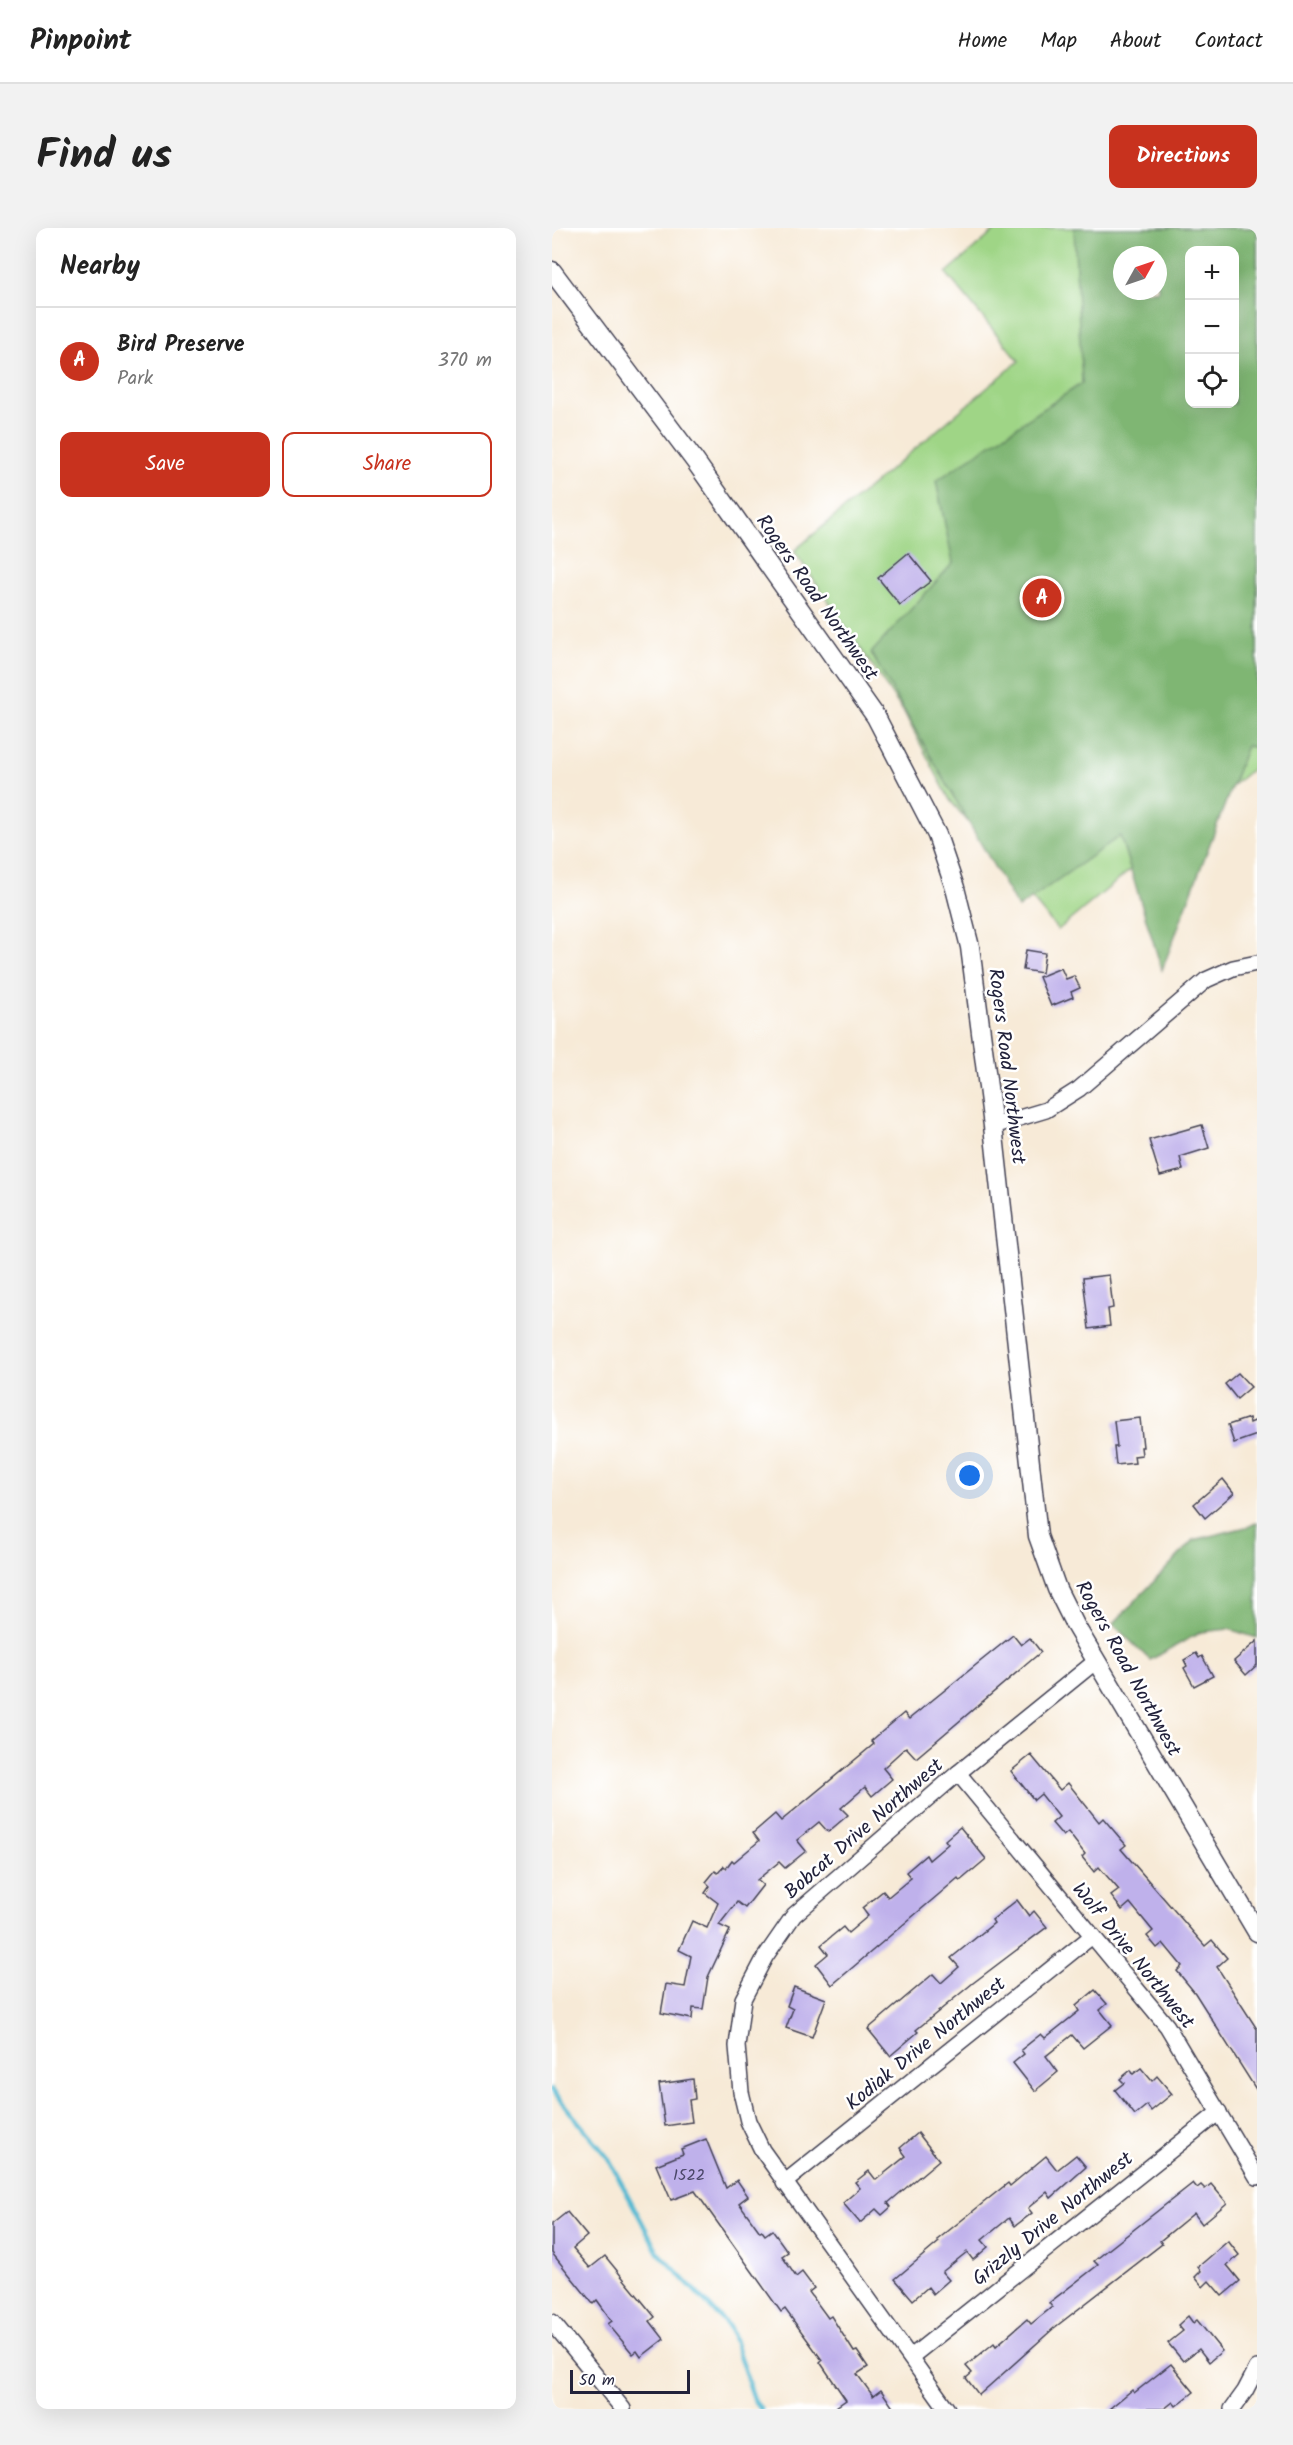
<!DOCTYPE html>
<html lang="en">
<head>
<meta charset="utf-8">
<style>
  :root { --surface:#fff; --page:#f2f2f2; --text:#222; --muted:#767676; --line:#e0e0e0; --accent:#c8321e }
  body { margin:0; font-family:Kalam,sans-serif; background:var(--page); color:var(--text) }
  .controls { position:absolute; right:18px; top:18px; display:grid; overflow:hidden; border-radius:12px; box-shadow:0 6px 24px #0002 }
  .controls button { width:54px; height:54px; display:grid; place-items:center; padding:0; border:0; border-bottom:2px solid var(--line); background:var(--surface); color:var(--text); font:30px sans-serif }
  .compass { position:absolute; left:561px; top:18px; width:54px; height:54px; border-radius:50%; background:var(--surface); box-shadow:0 6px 24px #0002; rotate:50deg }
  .scale { position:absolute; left:18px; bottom:15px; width:120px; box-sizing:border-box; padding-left:6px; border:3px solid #22223b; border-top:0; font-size:16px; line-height:21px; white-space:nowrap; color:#22223b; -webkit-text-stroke:4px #fff; paint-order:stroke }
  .you { position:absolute; left:418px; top:1248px; width:21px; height:21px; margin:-15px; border:4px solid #fff; border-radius:50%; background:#1a73e8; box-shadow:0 0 0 9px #1a73e833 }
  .badge { display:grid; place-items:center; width:39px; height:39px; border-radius:50%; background:var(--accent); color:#fff; font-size:20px; font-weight:700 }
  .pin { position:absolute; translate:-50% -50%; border:3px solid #fff; box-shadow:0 2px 6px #0006 }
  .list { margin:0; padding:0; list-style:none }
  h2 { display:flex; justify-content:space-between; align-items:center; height:78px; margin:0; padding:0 24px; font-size:26px }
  h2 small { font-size:20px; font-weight:400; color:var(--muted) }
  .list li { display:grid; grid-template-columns:39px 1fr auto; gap:18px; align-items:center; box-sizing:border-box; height:108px; padding:0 24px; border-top:2px solid var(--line) }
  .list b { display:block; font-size:22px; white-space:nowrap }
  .list p { margin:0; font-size:20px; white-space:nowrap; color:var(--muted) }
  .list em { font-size:20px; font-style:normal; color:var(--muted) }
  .actions { display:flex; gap:12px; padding:18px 24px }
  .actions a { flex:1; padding:14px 0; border:2px solid var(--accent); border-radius:12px; text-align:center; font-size:21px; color:var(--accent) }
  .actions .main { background:var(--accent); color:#fff }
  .icon { flex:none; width:33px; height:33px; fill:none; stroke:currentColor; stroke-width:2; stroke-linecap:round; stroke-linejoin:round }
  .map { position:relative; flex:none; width:705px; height:2181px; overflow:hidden; border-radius:12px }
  header { display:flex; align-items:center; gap:36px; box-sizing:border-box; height:84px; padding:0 30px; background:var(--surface); border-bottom:2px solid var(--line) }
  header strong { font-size:28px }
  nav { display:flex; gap:33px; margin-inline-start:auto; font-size:21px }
  .intro { display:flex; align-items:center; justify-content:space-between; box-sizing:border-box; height:144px; padding:0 36px }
  h1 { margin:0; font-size:42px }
  .button { padding:15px 27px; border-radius:12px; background:var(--accent); color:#fff; font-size:21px; font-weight:700 }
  main { display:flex; gap:36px; padding:0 36px }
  aside { flex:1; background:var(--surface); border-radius:12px; box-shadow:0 6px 24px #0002 }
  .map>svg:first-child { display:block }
  .green { fill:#9fd586; stroke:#607c60; stroke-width:1.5; fill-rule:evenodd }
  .forest { fill:#7fb673; stroke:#506c57; stroke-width:1.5; fill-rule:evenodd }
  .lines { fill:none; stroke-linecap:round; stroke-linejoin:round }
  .stream { stroke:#54b9d2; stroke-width:4.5 }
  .building { fill:#bfb1eb }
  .minor-casing { stroke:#424052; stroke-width:18 }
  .tertiary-casing { stroke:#424052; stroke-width:21 }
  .minor { stroke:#fff; stroke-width:15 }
  .tertiary { stroke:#fff; stroke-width:18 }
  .labels { text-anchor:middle; stroke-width:5; stroke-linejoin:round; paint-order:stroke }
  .number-label { font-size:16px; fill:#494667 }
  .street-label { font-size:20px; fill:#22223b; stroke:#fff }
</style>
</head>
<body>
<header>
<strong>Pinpoint</strong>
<nav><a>Home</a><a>Map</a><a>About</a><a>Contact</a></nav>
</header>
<div class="intro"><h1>Find us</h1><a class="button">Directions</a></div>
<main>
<aside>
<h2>Nearby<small></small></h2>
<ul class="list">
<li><span class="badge">A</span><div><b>Bird Preserve</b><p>Park</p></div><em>370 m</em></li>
</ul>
<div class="actions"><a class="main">Save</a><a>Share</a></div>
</aside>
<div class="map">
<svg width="705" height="2181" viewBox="0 0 705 2181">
  <rect width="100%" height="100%" fill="#fff"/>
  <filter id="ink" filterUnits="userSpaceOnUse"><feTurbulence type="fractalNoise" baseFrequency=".0167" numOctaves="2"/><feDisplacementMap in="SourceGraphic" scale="12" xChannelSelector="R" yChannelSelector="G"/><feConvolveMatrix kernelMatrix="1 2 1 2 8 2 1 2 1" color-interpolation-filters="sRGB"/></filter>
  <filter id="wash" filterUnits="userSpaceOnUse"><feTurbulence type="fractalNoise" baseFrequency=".008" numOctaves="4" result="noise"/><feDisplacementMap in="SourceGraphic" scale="24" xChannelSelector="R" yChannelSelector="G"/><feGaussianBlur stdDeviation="1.35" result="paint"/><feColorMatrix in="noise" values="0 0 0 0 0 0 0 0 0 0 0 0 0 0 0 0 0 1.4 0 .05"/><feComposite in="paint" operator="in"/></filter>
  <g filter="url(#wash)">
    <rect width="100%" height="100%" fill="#f7ead7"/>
    <path class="green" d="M446,0h259v537l-199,165 -108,-130 -47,-89 -109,-160 225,-190 -73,-88zM638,22h44v154h-44zM570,27h36v36h-36z"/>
    <g class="forest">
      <path d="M522,0h183v520l-10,-2 -85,224 -42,-134 -102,72 -147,-255 82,-90 -17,-82 146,-98zM638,22h44v154h-44zM570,27h36v36h-36z"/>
      <path d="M705,1294v116l-28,-9 -28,3 -51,28 -37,-36 81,-84 56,-14z"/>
    </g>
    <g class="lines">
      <path class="stream" d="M0,1862l56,68 50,94 72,76 25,74 6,7"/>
    </g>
    <g id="blocks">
      <g class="building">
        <path d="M356,325l23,28 -31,24 -22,-27z"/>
        <path d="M474,722l19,3 -3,20 -19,-3z"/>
        <path d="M509,740l5,11 8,-3 6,12 -9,4 2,5 -22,9 -12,-29z"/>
        <path d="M650,897l7,23 -29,9 3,13 -23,6 -11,-36z"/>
        <path d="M557,1047l4,33 -5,1 2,17 -21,3 -6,-51z"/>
        <path d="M686,1145l13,14 -14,12 -12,-15z"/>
        <path d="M588,1190l3,29h-2l1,8 -8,1 1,7 -19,2 -2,-18h3l-3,-26z"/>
        <path d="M697,1190l1,5 7,-3v15l-23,8 -6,-18z"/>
        <path d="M671,1251l11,14 -29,25 -11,-14z"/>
        <path d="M461,1407l8,10 9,-7 11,14 -125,106 -10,-11 -23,21 9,11 -20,17 -7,-9 -24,21 7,7 -20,17 -9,-10 -22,18 9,11 -21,17 -6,-6 -22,18 6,5 -18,23 -8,-6 -18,23 11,5 -22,47 -5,32 -10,-1 -1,11 -31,-6 5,-29 19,3 6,-31 -12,-6 13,-29 15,7 11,-25 -13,-10 5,-7 -4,-4 9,-11 3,2 6,-7 2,2 6,-8 2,2 25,-21 -6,-8 22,-19 6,7 93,-77 -3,-3 33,-28 5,6z"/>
        <path d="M705,1413v24l-11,10 -12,-14z"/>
        <path d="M644,1425l3,5 3,-2 11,20 -19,10 -10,-18 3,-2 -3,-6z"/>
        <path d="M479,1527l29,35 8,-7 31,39 4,-4 23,27 -5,4 84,97 7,-6 15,18 -10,9 40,62v62l-62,-98 -18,-22 5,-5 -19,-23 -6,5 -10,-12 6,-5 -23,-28 -8,7 -11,-14 8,-6 -20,-23 -5,5 -12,-15 3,-3 -17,-22 -5,4 -11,-13 7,-6 -18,-23 -7,6 -23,-29z"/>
        <path d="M408,1599l26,32 -26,22 -2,-3 -126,107 -16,-21 12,-10 -7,-9 22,-18 5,6 20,-17 -6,-8 21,-17 5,6 23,-19 -5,-6 20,-17 3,5 19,-16 -3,-4z"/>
        <path d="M465,1672l12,16 5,-5 13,16 -74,56 -57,47 2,2 -28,24 -22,-27 65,-55 8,9 18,-16 -8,-9 43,-35 -2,-3z"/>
        <path d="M242,1759l32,12 -14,38 -26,-9 7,-19 -6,-3z"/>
        <path d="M543,1762l12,14 -7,6 12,15 -29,23 -11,-13 -26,21 12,16 -23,19 -22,-28 11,-9 -3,-4 20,-16 4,4 34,-27 -3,-5z"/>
        <path d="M589,1840l11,13 5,-5 15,18 -21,17 -4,-6 -12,10 -20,-25 9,-7 -4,-4 11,-9 2,4z"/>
        <path d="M141,1851l2,20 -6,1 3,22 -27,4 -6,-42z"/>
        <path d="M366,1905l21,27 -51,43 3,4 -9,8 -6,-6 -16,14 -17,-20 17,-15 -5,-6 14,-11 7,9 30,-24 -6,-8z"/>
        <path d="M154,1911l20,49 11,-8 11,16 -9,7 21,29 2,-1 3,4 7,-5 16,22 -6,4 14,21 6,-5 12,16 -5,4 19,26 3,-2 23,36 3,-1 11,16 -11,7 16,22 8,-6 13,19h-61l13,-9 -26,-38 2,-2 -37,-51 -4,3 -86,-121 -24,9 -15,-35 27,-11 -2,-5z"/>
        <path d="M524,1927l10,12 -35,31 -4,-6 -19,16 4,5 -17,13 -6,-8 -27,22 6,7 -15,13 -6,-8 -25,20 7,8 -16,14 -5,-7 -15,13 -18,-21 44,-37 -2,-2 71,-57 2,3 36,-30 11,14z"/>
        <path d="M641,1955l4,5 4,-3 4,4 6,-5 16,19 -25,21 -8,-11 -34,28 2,3 -108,84 -75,67 -13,-17 6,-5 -6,-7 28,-23 2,3 31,-27 4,5 21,-17 -3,-4 49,-38 -4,-4z"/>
        <path d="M15,1984l20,24 -14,12 17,20 15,-12 50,61 -5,4 14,18 -23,18 -4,-6 -4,3 -25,-30 4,-3 -15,-21 -4,4 -41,-51v-29z"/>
        <path d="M676,2013l11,14 -12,10 13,16 -18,15 -13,-15 -6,6 -8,-10 6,-6 -3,-4z"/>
        <path d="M636,2088l5,7 4,-3 25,31 -13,11 -10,-13 -16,12 -15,-18 15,-12 -5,-6z"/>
        <path d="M619,2136l23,28 -18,14 -3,-4 -9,7h-55l23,-19 2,3z"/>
      </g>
    </g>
  </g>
  <g filter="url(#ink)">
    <use href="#blocks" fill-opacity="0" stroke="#424052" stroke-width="1.5"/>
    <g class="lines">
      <g class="minor-casing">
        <g id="minor">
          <path d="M441,898l53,-16 33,-21 127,-109 27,-12 24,-5"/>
          <path d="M406,1545l209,253 90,151"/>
          <path d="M232,1955l308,-247"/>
          <path d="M0,2094l71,87"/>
          <path d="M359,2129l308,-245"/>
          <path d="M395,2181l-185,-259 -14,-29 -7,-29 -4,-46 6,-47 22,-42 29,-42 164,-142 138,-112"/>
          <path d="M680,2181l13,-18 12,-23"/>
        </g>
      </g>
      <g class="tertiary-casing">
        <path id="tertiary" d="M0,43l143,190 181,256 61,118 18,53 15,59 23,179 45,410 19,53 18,36 182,307"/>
      </g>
      <use href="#minor" class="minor"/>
      <use href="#tertiary" class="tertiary"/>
    </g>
  </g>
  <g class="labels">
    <g class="number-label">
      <text x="137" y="1952">1522</text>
    </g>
    <g class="street-label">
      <text transform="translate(266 369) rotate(55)" y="7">Rogers Road Northwest</text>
      <text transform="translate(456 838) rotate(83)" y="7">Rogers Road Northwest</text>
      <text transform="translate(577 1440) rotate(61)" y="7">Rogers Road Northwest</text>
      <text transform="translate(311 1600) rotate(-41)" y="7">Bobcat Drive Northwest</text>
      <text transform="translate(582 1727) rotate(51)" y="7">Wolf Drive Northwest</text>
      <text transform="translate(373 1815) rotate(-39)" y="7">Kodiak Drive Northwest</text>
      <text transform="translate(500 1990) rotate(-39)" y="7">Grizzly Drive Northwest</text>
    </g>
  </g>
</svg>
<div class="controls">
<button>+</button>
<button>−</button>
<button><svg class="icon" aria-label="locate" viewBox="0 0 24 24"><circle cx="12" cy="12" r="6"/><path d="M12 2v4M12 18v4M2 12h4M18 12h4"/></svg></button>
</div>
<svg class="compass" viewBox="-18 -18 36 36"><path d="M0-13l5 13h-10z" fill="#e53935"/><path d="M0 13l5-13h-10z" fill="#767676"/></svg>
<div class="scale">50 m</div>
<div class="you"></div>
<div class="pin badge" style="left:490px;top:370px">A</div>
</div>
</main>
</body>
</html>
